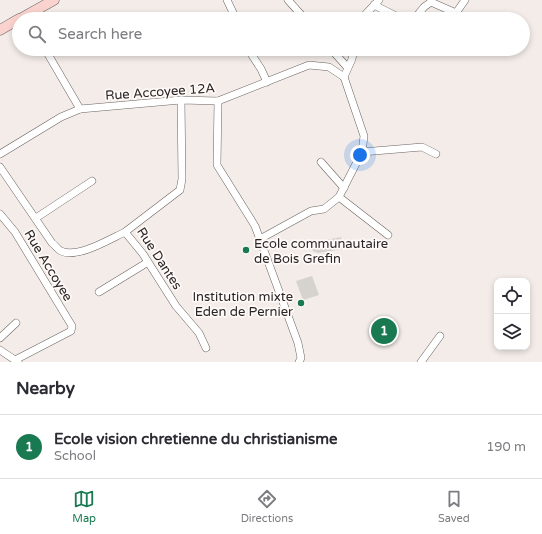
<!DOCTYPE html>
<html lang="en">
<head>
<meta charset="utf-8">
<style>
  :root { --surface:#fff; --page:#f7f7f7; --text:#2b2b33; --muted:#7c7c81; --line:#e1e1e2; --accent:#197950 }
  body { margin:0; font-family:"Varela Round",sans-serif; background:var(--page); color:var(--text) }
  .controls { position:absolute; right:12px; bottom:12px; display:grid; overflow:hidden; border-radius:8px; box-shadow:0 2px 6px #0003 }
  .controls button { width:36px; height:36px; display:grid; place-items:center; padding:0; border:0; border-bottom:1px solid var(--line); background:var(--surface); color:var(--text); font:20px sans-serif }
  .you { position:absolute; left:360px; top:155px; width:14px; height:14px; margin:-10px; border:3px solid #fff; border-radius:50%; background:#1a73e8; box-shadow:0 0 0 6px #1a73e833 }
  .badge { display:grid; place-items:center; width:26px; height:26px; border-radius:50%; background:var(--accent); color:#fff; font-size:13px; font-weight:700 }
  .pin { position:absolute; translate:-50% -50%; border:2px solid #fff; box-shadow:0 1px 4px #0006 }
  .list { margin:0; padding:0; list-style:none }
  h2 { display:flex; justify-content:space-between; align-items:center; height:52px; margin:0; padding:0 16px; font-size:17px }
  h2 small { font-size:13px; font-weight:400; color:var(--muted) }
  .list li { display:grid; grid-template-columns:26px 1fr auto; gap:12px; align-items:center; box-sizing:border-box; height:64px; padding:0 16px; border-top:1px solid var(--line) }
  .list b { display:block; font-size:15px; white-space:nowrap }
  .list p { margin:0; font-size:13px; white-space:nowrap; color:var(--muted) }
  .list em { font-size:13px; font-style:normal; color:var(--muted) }
  .icon { flex:none; width:22px; height:22px; fill:none; stroke:currentColor; stroke-width:2; stroke-linecap:round; stroke-linejoin:round }
  .map { position:relative; flex:none; width:542px; height:362px; overflow:hidden }
  .search { position:absolute; background:var(--surface); box-shadow:0 2px 6px #0003; left:12px; right:12px; top:12px; height:44px; display:flex; align-items:center; gap:10px; box-sizing:border-box; padding:0 14px; border-radius:22px; color:var(--muted); font-size:15px }
  .sheet { height:116px; background:var(--surface) }
  nav { display:flex; justify-content:space-around; align-items:center; box-sizing:border-box; height:56px; border-top:1px solid var(--line); background:var(--surface); font-size:11px; color:var(--muted) }
  nav a { display:grid; justify-items:center; gap:2px }
  nav .on { color:var(--accent) }
  .map>svg:first-child { display:block }
  .building { fill:#d6d2cd }
  .lines { fill:none; stroke-linecap:round; stroke-linejoin:round }
  .street-casing { stroke:#6a6461; stroke-width:8 }
  .secondary-casing { stroke:#6a6461; stroke-width:11 }
  .street { stroke:#fff; stroke-width:7 }
  .secondary { stroke:#fbd3ce; stroke-width:10 }
  .poi-dot { fill:#197950; stroke:#fff9f7; stroke-width:1.5 }
  .labels { text-anchor:middle; stroke-width:3.5; stroke-linejoin:round; paint-order:stroke }
  .street-label { font-size:13px; fill:#292625; stroke:#fff9f7 }
  .poi-label { font-size:13px; fill:#292625; stroke:#fff9f7; text-anchor:start }
</style>
</head>
<body>
<div class="map">
<svg width="542" height="362" viewBox="0 0 542 362">
  <rect width="100%" height="100%" fill="#f3ece8"/>
  <g class="building">
    <path d="M341,237l2,12 -25,4 -5,-2 -2,-3 5,-6z"/>
    <path d="M312,276l7,19 -16,5 -7,-19z"/>
  </g>
  <g class="lines">
    <g class="street-casing">
      <g id="street">
        <path d="M227,0l9,19"/>
        <path d="M288,0l17,19"/>
        <path d="M374,5l26,13 16,-1 8,-10 7,-5 25,11 9,-13"/>
        <path d="M361,19l18,-19"/>
        <path d="M45,49l35,60"/>
        <path d="M248,49l13,20 6,13"/>
        <path d="M331,49l16,18"/>
        <path d="M344,77l8,-18 2,-10"/>
        <path d="M181,100l1,79 -2,11 -55,42 18,22 33,52 23,27 7,15"/>
        <path d="M218,101l-1,64 38,61 43,117 3,15 -2,4"/>
        <path d="M362,152l60,-5 14,7"/>
        <path d="M0,154l61,-37 19,-8 101,-9 37,1 91,-36 20,2 15,10 20,59 -2,16 -23,45 -15,12 -13,2 -51,28"/>
        <path d="M321,162l23,26"/>
        <path d="M0,167l52,76c3,2 6,7 9,8 16,8 49,-12 64,-19"/>
        <path d="M339,197l49,38"/>
        <path d="M0,214l15,18 57,94 -1,5 -56,29"/>
        <path d="M36,218l56,-37"/>
        <path d="M99,292l49,-30"/>
        <path d="M0,338l16,-15"/>
        <path d="M0,350l18,12"/>
        <path d="M421,362l19,-26"/>
      </g>
    </g>
    <g class="secondary-casing">
      <g id="secondary">
        <path d="M20,19l34,-19"/>
        <path d="M0,30l19,-11"/>
      </g>
    </g>
    <use href="#street" class="street"/>
    <use href="#secondary" class="secondary"/>
  </g>
  <g class="poi-dot">
    <circle cx="246" cy="250" r="4"/>
    <circle cx="301" cy="303" r="4"/>
  </g>
  <g class="labels">
    <g class="street-label">
      <text transform="translate(160 91) rotate(-4)" y="5">Rue Accoyee 12A</text>
      <text transform="translate(160 258) rotate(57)" y="5">Rue Dantes</text>
      <text transform="translate(49 265) rotate(59)" y="5">Rue Accoyee</text>
    </g>
    <g class="poi-label">
      <text x="254" y="248">Ecole communautaire<tspan x="254" dy="15">de Bois Grefin</tspan></text>
      <text x="293" y="301" text-anchor="end">Institution mixte<tspan x="293" dy="15">Eden de Pernier</tspan></text>
    </g>
  </g>
</svg>
<div class="controls">
<button><svg class="icon" aria-label="locate" viewBox="0 0 24 24"><circle cx="12" cy="12" r="6"/><path d="M12 2v4M12 18v4M2 12h4M18 12h4"/></svg></button>
<button><svg class="icon" aria-label="layers" viewBox="0 0 24 24"><path d="M12 4l9 5-9 5-9-5zM3 14l9 5 9-5"/></svg></button>
</div>
<div class="you"></div>
<div class="pin badge" style="left:384px;top:331px">1</div>
<div class="search"><svg class="icon" aria-label="search" viewBox="0 0 24 24"><circle cx="10" cy="10" r="6"/><path d="M15 15l6 6"/></svg>Search here</div>
</div>
<section class="sheet">
<h2>Nearby<small></small></h2>
<ul class="list">
<li><span class="badge">1</span><div><b>Ecole vision chretienne du christianisme</b><p>School</p></div><em>190 m</em></li>
</ul>
</section>
<nav>
<a class="on"><svg class="icon" aria-label="map" viewBox="0 0 24 24"><path d="M3 6l6-2 6 2 6-2v14l-6 2-6-2-6 2zM9 4v14M15 6v14"/></svg>Map</a>
<a><svg class="icon" aria-label="directions" viewBox="0 0 24 24"><path d="M12 3l9 9-9 9-9-9zM9 14v-3h6M13 9l2 2-2 2"/></svg>Directions</a>
<a><svg class="icon" aria-label="saved" viewBox="0 0 24 24"><path d="M7 4h10v16l-5-4-5 4z"/></svg>Saved</a>
</nav>
</body>
</html>
